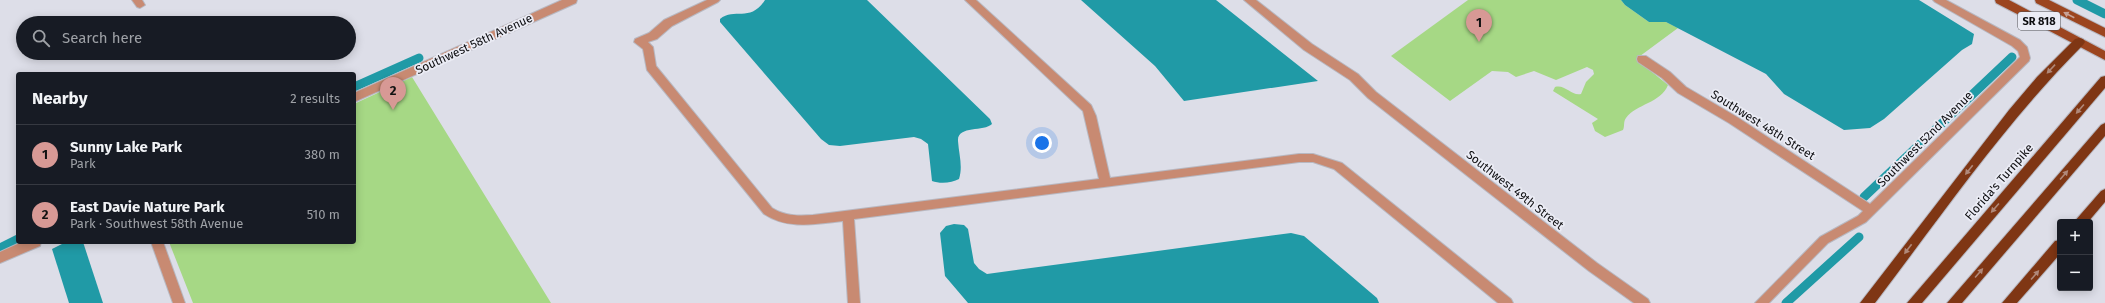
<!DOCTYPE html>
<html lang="en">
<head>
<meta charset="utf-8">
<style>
  :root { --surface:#171b24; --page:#242831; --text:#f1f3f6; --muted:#9ea1a6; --line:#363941; --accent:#d79995 }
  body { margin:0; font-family:"Fira Sans",sans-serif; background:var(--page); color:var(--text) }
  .controls { position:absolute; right:12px; bottom:12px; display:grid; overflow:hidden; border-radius:4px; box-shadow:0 2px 10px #0003 }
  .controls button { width:36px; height:36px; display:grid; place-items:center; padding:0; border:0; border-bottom:1px solid var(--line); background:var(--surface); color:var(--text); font:20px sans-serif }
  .you { position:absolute; left:1042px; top:143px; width:14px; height:14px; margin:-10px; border:3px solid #fff; border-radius:50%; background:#1a73e8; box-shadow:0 0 0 6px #1a73e833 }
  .badge { display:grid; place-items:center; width:26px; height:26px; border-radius:50%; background:var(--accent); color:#111; font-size:13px; font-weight:700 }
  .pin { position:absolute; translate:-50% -33px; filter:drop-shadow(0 1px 2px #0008) }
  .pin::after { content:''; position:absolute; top:21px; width:14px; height:12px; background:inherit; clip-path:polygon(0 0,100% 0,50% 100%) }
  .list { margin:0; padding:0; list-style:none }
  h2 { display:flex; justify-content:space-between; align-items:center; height:52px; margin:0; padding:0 16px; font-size:17px }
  h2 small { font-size:13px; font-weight:400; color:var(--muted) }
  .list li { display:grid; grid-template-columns:26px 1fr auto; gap:12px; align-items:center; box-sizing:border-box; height:60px; padding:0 16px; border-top:1px solid var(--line) }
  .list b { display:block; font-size:15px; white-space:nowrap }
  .list p { margin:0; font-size:13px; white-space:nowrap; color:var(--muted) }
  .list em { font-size:13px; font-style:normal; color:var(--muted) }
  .icon { flex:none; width:22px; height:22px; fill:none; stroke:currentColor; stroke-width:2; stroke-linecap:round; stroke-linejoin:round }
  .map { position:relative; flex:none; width:2105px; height:303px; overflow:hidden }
  .search { position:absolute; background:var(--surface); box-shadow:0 2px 10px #0003; left:16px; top:16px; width:340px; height:44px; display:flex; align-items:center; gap:10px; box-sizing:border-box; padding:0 14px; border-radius:22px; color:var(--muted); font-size:15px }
  .panel { position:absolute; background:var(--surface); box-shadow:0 2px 10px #0003; left:16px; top:72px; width:340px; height:172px; border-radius:4px }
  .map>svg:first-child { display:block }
  .green { fill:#a6d885 }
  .water { fill:#209aa6 }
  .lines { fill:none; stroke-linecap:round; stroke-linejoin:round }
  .canal { stroke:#209aa6; stroke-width:9 }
  .minor-casing { stroke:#b8b8c1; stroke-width:2 }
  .tertiary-casing { stroke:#b8b8c1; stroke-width:2 }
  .primary-casing { stroke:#b8b8c1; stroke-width:2 }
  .motorway-casing { stroke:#b8b8c1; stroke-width:2 }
  .minor { fill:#c88a72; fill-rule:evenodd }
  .tertiary { fill:#c88a72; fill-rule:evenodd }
  .primary { fill:#9c451f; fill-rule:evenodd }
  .motorway { fill:#7f3614; fill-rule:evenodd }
  .oneway { fill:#c7a195 }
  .oneway2 { fill:#b08879 }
  .labels { text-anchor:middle; stroke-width:3.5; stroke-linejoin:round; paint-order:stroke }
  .shield { fill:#ebecf5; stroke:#505055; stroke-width:1 }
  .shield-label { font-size:11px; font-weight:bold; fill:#0d0d10 }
  .street-label { font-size:12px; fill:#0d0d10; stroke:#ebecf5 }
</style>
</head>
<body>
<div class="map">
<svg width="2105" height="303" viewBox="0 0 2105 303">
  <rect width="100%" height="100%" fill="#dddee8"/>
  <g class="green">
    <path d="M1468,0h153l4,5 24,17h17l12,6 -42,31 32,26c-7,18 -32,19 -42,33 -3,4 -1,8 -3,12l-18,7 -10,-6 -3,-8 6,-4 -45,-28 2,-4c10,-3 16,9 26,7l5,-12 8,-8 -1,-4 -6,-3 -31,13 -22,-9 -18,6 -8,-5 -16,-1 -42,30 -59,-45z"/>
    <path d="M412,77l139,226h-358l-24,-61h185v-138z"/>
  </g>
  <g class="water">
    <path d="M765,0h102l123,119 2,5c-8,8 -35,1 -34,17 1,14 5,25 1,38 -7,4 -19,5 -27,2l-4,-37 -7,-5 -7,-2 -74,9 -11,-1 -8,-6 -101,-117v-3c15,-12 30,4 45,-19z"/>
    <path d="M1081,0h135l102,81 -134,20 -29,-35z"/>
    <path d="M1621,0h298l55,34 -2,10 -10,6 -78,69 -14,9 -26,2 -60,-36 -18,-20 -100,-52h-17l-24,-17z"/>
    <path d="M954,224l10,1 4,4 6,34 5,6 8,5 304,-41 13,3 73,62 2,5h-411l-23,-27 -5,-43 6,-7z"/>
    <path d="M66,242h17l20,61h-34l-17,-54z"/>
  </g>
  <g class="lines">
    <g class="canal">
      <path d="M2077,0l28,14"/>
      <path d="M354,87l65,-29"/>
      <path d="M1864,197l148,-140"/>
      <path d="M0,248l18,-9"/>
      <path d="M1786,303l73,-66"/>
    </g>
    <g class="minor-casing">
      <g id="minor">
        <path d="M132,0h10l3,5 -5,3 -3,-1z"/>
        <path d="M707,0h13l-2,2 -46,24 -15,13 -9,3 5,5 3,19 116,142c13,8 26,8 41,7l286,-36 -16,-68 -118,-111h11l115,105 5,11 14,62 189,-24h14l29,9 169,136 2,4h-15l-164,-134 -21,-7h-14l-445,57 6,84h-12l-5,-82c-28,3 -55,9 -79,-7l-117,-144 -4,-21 -9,-7 1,-3 14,-6 15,-13z"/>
        <path d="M1244,0h12l56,44 46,30 18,18 221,171 51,36 2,4h-16l-45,-32 -221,-173 -18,-18 -46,-30z"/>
        <path d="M1933,0h13l74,40 7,7 3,11 -1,3 -163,161 -38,21 -59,60h-14l65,-66 38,-21 5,-5 -134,-88 -51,-30 -16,-15 -24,-16 -1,-3 1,-3h8l24,16 16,15 51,30 133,87 150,-147 -2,-6 -6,-5 -77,-44z"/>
        <path d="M151,242h12l22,61h-12z"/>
      </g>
    </g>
    <g class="tertiary-casing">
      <g id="tertiary">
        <path d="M562,0h15l-1,3 -222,99v-9z"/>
        <path d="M22,242h19l-1,4 -40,17v-11z"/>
      </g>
    </g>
    <g class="primary-casing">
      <g id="primary">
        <path d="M1995,0h14l96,51v9l-109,-57z"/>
        <path d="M2035,0h14l56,28v9l-69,-34z"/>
      </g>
    </g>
    <g class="motorway-casing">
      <g id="motorway">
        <path d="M2079,38l4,1 2,3 -2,3c-78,78 -141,170 -208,258h-15l149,-193 28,-33 38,-38z"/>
        <path d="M2105,76v12l-183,215h-15l194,-226z"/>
        <path d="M2105,123v13l-143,167h-15l154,-178z"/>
        <path d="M2105,189v13l-17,20h-14l27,-31z"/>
        <path d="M2060,240v14l-43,49h-15l53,-62z"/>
      </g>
    </g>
    <use href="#minor" class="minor"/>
    <use href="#tertiary" class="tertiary"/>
    <use href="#primary" class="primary"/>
    <use href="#motorway" class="motorway"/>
  </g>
  <defs><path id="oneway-solid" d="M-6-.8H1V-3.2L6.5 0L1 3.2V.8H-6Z"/></defs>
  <use class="oneway" href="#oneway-solid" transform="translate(2069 15) rotate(-153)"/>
  <g class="oneway2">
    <use href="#oneway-solid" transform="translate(2051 69) rotate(133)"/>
    <use href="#oneway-solid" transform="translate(2080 109) rotate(131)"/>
    <use href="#oneway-solid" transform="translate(1969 170) rotate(128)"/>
    <use href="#oneway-solid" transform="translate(2064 175) rotate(-49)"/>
    <use href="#oneway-solid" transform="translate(1995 208) rotate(131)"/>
    <use href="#oneway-solid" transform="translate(1908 249) rotate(127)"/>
    <use href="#oneway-solid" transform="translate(1979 273) rotate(-49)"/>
    <use href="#oneway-solid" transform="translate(2035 275) rotate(-49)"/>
  </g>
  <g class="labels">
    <rect class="shield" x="2018" y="12" width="42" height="18" rx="3"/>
    <g class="shield-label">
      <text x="2039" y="25">SR 818</text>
    </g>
    <g class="street-label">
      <text transform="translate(474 44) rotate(-25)" y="4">Southwest 58th Avenue</text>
      <text transform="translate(1763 125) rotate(32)" y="4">Southwest 48th Street</text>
      <text transform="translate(1925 139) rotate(-45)" y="4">Southwest 52nd Avenue</text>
      <text transform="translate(1999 182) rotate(-49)" y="4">Florida's Turnpike</text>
      <text transform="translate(1515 190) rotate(38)" y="4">Southwest 49th Street</text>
    </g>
  </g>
</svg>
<div class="controls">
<button>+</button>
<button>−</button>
</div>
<div class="you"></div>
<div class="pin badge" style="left:1479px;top:42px">1</div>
<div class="pin badge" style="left:393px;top:110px">2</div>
<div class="search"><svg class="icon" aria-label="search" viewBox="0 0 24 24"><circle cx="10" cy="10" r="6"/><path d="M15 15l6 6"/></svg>Search here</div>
<section class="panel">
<h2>Nearby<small>2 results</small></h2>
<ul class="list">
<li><span class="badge">1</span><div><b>Sunny Lake Park</b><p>Park</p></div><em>380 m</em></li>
<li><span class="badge">2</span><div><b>East Davie Nature Park</b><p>Park · Southwest 58th Avenue</p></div><em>510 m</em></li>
</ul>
</section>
</div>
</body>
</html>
